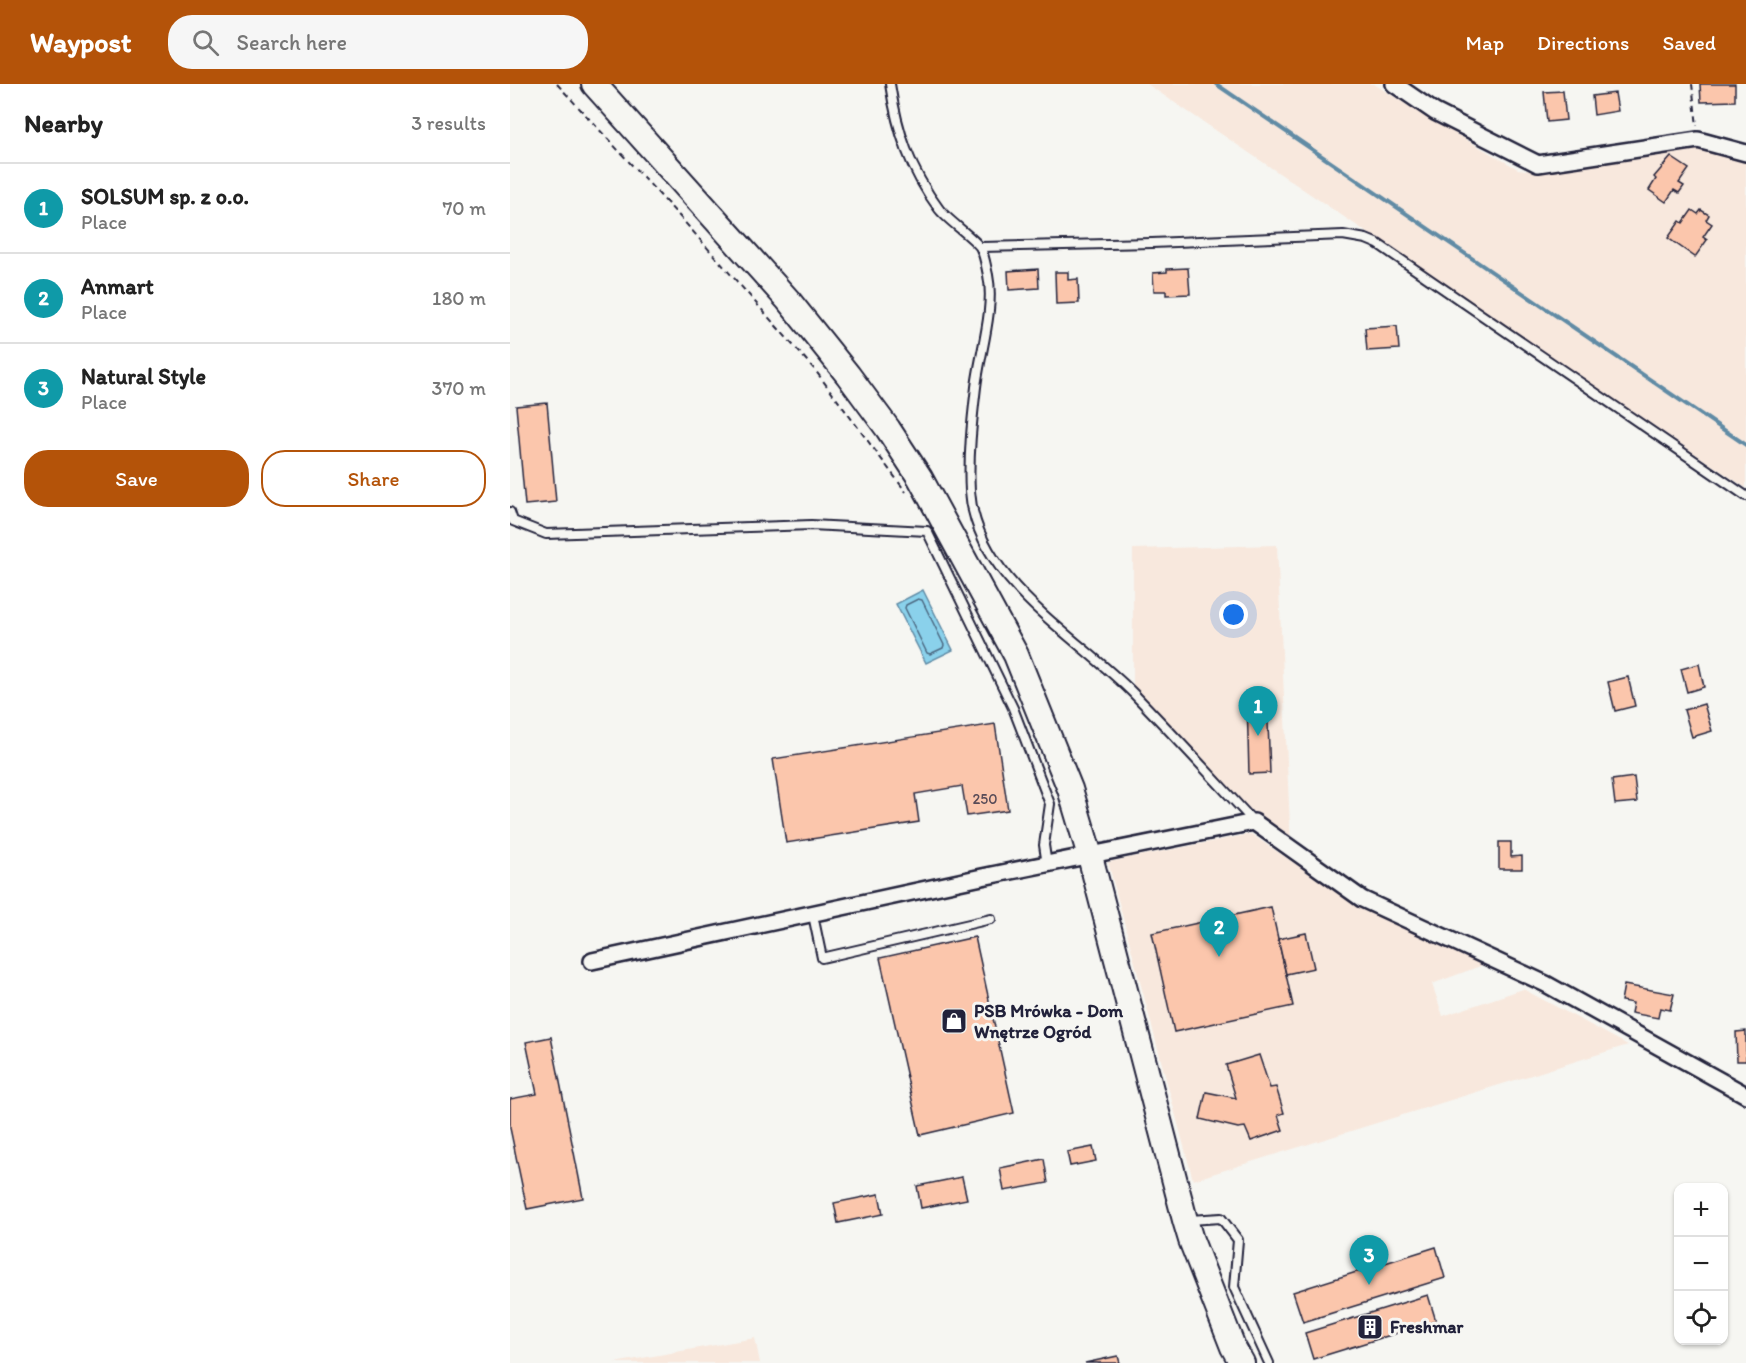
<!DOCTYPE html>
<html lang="en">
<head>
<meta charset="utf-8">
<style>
  :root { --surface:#fff; --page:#f6f6f6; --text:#222; --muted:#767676; --line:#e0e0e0; --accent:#b45309 }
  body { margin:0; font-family:Itim,sans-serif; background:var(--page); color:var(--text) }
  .controls { position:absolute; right:18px; bottom:18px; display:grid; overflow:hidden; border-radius:12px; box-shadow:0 2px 4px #0004 }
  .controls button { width:54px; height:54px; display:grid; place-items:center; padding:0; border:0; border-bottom:2px solid var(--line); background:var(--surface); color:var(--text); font:30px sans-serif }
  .you { position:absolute; left:724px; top:531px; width:21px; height:21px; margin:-15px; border:4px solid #fff; border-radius:50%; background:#1a73e8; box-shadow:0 0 0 9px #1a73e833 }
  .badge { display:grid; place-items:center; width:39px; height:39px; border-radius:50%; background:var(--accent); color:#fff; font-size:20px; font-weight:700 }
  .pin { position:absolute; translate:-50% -50px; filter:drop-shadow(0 2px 3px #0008) }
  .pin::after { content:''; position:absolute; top:32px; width:21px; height:18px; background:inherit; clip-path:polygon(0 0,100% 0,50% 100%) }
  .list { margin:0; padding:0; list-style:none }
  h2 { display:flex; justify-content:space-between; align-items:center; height:78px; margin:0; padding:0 24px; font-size:26px }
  h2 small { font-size:20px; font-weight:400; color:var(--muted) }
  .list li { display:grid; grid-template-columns:39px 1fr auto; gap:18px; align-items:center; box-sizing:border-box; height:90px; padding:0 24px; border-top:2px solid var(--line) }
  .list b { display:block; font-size:22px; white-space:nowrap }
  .list p { margin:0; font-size:20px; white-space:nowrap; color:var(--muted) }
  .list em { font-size:20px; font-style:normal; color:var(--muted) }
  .actions { display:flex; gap:12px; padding:18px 24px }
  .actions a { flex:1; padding:14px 0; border:2px solid var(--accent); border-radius:24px; text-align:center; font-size:21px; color:var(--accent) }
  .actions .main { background:var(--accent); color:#fff }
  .icon { flex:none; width:33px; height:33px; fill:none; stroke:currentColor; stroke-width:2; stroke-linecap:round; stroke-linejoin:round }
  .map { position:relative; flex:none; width:1236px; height:1279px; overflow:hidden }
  header { display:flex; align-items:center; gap:36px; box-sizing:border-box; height:84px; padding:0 30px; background:var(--accent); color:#fff }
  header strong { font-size:28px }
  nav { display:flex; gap:33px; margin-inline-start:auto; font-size:21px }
  .search { width:420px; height:54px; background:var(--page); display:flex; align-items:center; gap:15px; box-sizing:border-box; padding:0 21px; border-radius:24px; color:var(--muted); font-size:22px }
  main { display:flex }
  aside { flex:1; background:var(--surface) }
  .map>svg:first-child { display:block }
  .built { fill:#f8e8dd }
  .water { fill:#8ad1eb; stroke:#608ba5; stroke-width:1.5 }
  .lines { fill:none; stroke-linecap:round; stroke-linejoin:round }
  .shore { stroke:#4c6881; stroke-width:1.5 }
  .stream { stroke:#608ba5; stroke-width:4 }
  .building { fill:#fbc6ac; stroke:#22223b; stroke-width:1.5 }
  .service-casing { stroke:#22223b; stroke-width:12 }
  .minor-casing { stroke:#22223b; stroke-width:20 }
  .primary-casing { stroke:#22223b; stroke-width:28 }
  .path { stroke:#22223b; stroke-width:2; stroke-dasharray:6 4.5; stroke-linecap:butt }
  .service { stroke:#f6f6f2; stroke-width:8 }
  .minor { stroke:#f6f6f2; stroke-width:15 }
  .primary { stroke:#f6f6f2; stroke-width:24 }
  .labels { text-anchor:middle; stroke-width:6; stroke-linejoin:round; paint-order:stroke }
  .number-label { font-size:15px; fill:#584b57 }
  .poi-label { font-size:18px; font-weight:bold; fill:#22223b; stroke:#f6f6f2; text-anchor:start }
</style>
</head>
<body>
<header>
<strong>Waypost</strong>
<div class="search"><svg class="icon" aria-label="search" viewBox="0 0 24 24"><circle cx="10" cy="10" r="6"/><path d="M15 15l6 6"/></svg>Search here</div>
<nav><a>Map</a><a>Directions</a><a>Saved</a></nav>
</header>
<main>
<aside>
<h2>Nearby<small>3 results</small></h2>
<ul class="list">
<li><span class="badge" style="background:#0f9aa8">1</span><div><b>SOLSUM sp. z o.o.</b><p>Place</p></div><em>70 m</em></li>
<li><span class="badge" style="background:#0f9aa8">2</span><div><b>Anmart</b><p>Place</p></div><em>180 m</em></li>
<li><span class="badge" style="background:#0f9aa8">3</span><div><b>Natural Style</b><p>Place</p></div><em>370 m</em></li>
</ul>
<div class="actions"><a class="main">Save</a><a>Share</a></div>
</aside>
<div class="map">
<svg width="1236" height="1279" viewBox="0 0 1236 1279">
  <rect width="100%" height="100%" fill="#f6f6f2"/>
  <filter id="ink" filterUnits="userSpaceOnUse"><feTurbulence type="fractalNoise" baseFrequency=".0167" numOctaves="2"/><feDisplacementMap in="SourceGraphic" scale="12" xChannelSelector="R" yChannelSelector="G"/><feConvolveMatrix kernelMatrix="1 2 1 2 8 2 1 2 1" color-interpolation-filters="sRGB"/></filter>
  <g filter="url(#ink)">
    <g class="built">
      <path d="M637,0h227l52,33 92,52 23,3 149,-25 18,1 38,11v329z"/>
      <path d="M767,461l14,303 -43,-41 -115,-121v-137z"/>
      <path d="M741,750l105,71 127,60 -51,19 11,32 80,-27 105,56 -435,135 -85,-318z"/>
      <path d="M245,1254l5,25h-146z"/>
    </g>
    <path class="water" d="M413,506l30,60 -27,13 -30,-59z"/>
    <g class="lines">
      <path class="shore" d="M408,515l4,1 22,45 -1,3 -13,6 -3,-1 -22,-45 1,-3z"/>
      <path class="stream" d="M706,0l530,361"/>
    </g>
    <g class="building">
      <path d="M1190,0h35v17l-34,1z"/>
      <path d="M1053,7l3,29 -19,2 -3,-30z"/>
      <path d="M1105,9l3,18 -24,4 -2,-19z"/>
      <path d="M1161,73l18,12 -10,14 5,3 -5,7 -5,-3 -8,12 -17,-12 7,-11 -2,-2z"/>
      <path d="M1182,126l6,4 3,-4 8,5 -3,5 6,4 -9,13 4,3 -12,17 -27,-19 12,-17 3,2z"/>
      <path d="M678,184l2,26 -24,1v-4h-12l-1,-18 14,-1v-3z"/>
      <path d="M528,185l1,19 -30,2 -1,-19z"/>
      <path d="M545,188h13v8l10,-1 1,24 -23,1z"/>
      <path d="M887,242l2,23 -32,2 -2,-23z"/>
      <path d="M37,319l9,99 -31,3 -9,-99z"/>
      <path d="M1189,580l5,23 -17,5 -6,-23z"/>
      <path d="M1118,593l7,29 -20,5 -7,-29z"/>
      <path d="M757,614l3,75 -21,1 -2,-75z"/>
      <path d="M1194,620l8,27 -20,6 -8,-27z"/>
      <path d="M485,640l13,86 -41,6 -5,-30 -47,8 4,28 -133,21 -13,-84z"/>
      <path d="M1124,693l3,25 -22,2 -3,-24z"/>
      <path d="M989,758h12v15l11,-1v13h-23z"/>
      <path d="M761,823l22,99 -119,26 -22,-99z"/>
      <path d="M796,849l8,35 -28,6 -8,-35z"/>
      <path d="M465,853l39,176 -94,22 -40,-177z"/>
      <path d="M1114,901l50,9 -4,16 -10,-2 -2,10 -27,-5 2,-10 -12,-2z"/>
      <path d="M1236,947v30h-9l-1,-29z"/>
      <path d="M41,953l32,161 -56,11 -17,-81v-29l27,-5 -11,-52z"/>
      <path d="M749,971l11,33 6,-1 8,26 -6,2 5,15 -32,11 -6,-14 -7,1 -38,-9 6,-27 30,6 -10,-33z"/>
      <path d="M583,1063l3,14 -26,5 -3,-14z"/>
      <path d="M534,1075l4,24 -44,8 -4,-23z"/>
      <path d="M452,1093l5,22 -46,9 -4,-22z"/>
      <path d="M369,1110l4,20 -45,9 -4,-20z"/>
      <path d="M926,1163l9,31 -142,44 -10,-30z"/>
      <path d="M918,1211l8,26 -123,38 -8,-26z"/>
      <path d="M608,1272l2,7h-35z"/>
    </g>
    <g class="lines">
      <g class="service-casing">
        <g id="service">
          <path d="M380,0c7,47 20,86 49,125 8,11 39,32 42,40 4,8 5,18 7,26 7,34 -8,78 -12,112 -4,34 -8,70 -6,104 6,90 106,144 163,202 41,42 81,86 121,129"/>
          <path d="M471,163l171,-4 191,-8 23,4 12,5 368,252"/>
          <path d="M0,428l3,9 33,13 265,-9 116,6 86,177 37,96 -6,41 3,20"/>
          <path d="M303,831l9,43 169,-39"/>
          <path d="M680,1136l31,-2 17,22 -4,47 35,76"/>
        </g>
      </g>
      <g class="minor-casing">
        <g id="minor">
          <path d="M884,0l41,28 103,52 160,-24 48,13"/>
          <path d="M82,877l390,-84 272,-55 108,77 184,85 200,111"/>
        </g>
      </g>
      <g class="primary-casing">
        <path id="primary" d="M84,0l194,216 60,75 40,54 32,49 96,177 54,134 20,67 95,364 6,20 42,107 9,16"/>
      </g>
      <g class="path">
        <path d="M47,0l124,134 134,152 91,122"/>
        <path d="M1182,0l5,42"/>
      </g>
      <use href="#service" class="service"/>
      <use href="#minor" class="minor"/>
      <use href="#primary" class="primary"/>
    </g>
  </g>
  <defs>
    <g id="shop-square" transform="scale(1.35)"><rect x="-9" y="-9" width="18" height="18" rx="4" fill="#22223b" stroke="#f6f6f2"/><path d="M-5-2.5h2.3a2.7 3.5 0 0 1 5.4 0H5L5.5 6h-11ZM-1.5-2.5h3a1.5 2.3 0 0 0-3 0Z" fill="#fff"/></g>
    <g id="building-square" transform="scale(1.35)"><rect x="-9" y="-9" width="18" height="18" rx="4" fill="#22223b" stroke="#f6f6f2"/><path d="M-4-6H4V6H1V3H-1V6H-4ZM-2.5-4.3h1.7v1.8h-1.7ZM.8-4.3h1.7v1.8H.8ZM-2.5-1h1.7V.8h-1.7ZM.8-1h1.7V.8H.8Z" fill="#fff"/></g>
  </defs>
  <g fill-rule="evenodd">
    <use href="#shop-square" x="444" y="937"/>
    <use href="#building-square" x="860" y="1243"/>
  </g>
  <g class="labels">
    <g class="number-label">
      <text x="475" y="720">250</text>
    </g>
    <g class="poi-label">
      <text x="464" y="933">PSB Mrówka - Dom<tspan x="464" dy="21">Wnętrze Ogród</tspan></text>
      <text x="880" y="1249">Freshmar</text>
    </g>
  </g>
</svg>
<div class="controls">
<button>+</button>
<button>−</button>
<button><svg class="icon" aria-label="locate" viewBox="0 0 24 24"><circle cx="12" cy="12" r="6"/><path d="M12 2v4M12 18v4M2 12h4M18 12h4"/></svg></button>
</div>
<div class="you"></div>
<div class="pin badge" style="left:748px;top:652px;background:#0f9aa8">1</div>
<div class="pin badge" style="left:709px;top:873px;background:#0f9aa8">2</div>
<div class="pin badge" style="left:859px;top:1201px;background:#0f9aa8">3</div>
</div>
</main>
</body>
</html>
